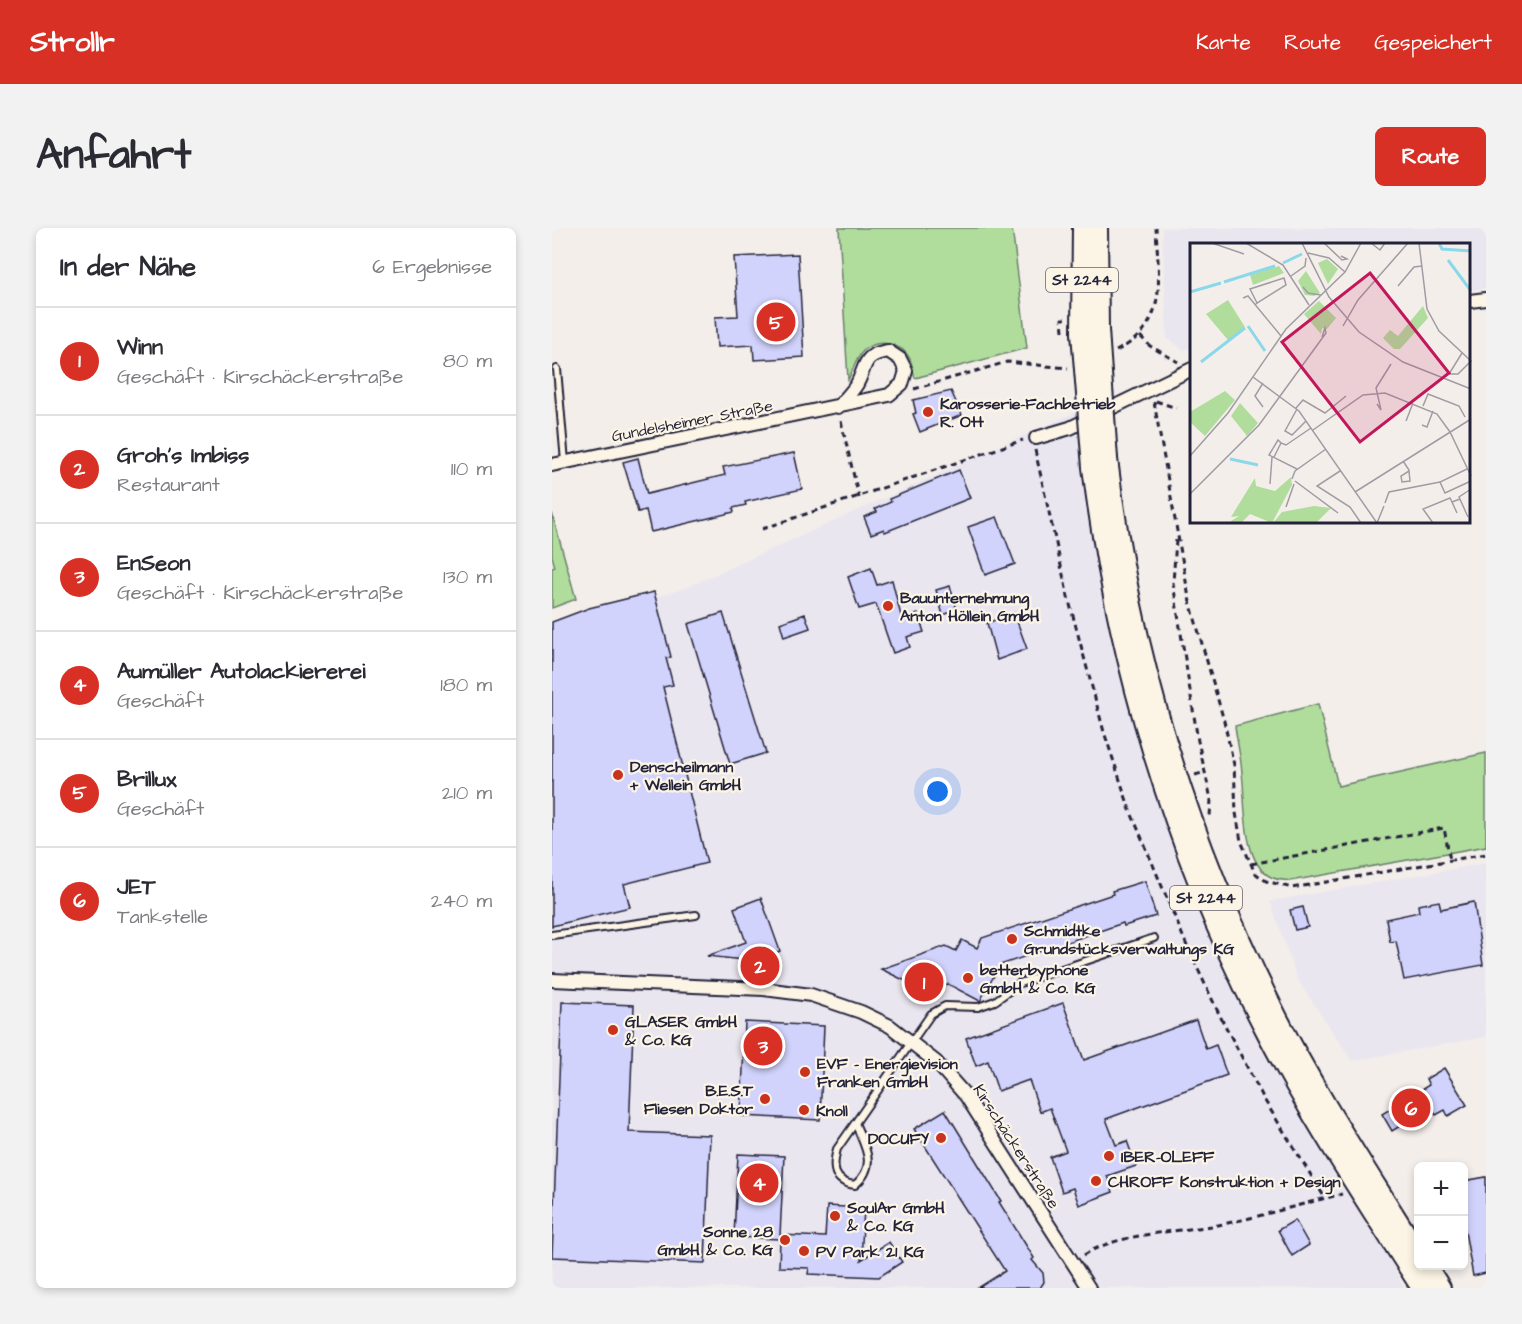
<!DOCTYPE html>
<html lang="de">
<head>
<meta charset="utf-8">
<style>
  :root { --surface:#fff; --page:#f2f2f3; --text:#2b2b33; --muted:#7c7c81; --line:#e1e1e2; --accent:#d93025 }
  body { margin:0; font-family:"Architects Daughter",sans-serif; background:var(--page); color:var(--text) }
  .controls { position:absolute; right:18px; bottom:18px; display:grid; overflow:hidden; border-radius:9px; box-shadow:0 3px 9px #0003 }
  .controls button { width:54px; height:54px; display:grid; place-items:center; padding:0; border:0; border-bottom:2px solid var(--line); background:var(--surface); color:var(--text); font:30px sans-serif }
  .you { position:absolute; left:386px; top:564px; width:21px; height:21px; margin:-15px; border:4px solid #fff; border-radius:50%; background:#1a73e8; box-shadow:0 0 0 9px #1a73e833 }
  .badge { display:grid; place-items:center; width:39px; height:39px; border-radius:50%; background:var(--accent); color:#fff; font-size:20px; font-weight:700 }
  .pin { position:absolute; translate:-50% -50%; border:3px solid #fff; box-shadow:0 2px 6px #0006 }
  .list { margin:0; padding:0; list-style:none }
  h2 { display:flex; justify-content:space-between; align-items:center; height:78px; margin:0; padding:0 24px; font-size:26px }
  h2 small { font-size:20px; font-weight:400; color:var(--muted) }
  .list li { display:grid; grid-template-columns:39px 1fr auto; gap:18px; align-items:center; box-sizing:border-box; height:108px; padding:0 24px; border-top:2px solid var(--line) }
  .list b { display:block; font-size:22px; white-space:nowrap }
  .list p { margin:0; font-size:20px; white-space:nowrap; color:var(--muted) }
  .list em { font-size:20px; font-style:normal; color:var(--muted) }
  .map { position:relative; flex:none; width:934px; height:1060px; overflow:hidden; border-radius:9px }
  header { display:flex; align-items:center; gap:36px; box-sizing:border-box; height:84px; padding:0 30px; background:var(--accent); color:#fff }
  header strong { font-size:28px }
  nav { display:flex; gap:33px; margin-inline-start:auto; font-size:21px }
  .intro { display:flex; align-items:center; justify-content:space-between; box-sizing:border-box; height:144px; padding:0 36px }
  h1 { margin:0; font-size:42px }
  .button { padding:15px 27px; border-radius:9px; background:var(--accent); color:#fff; font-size:21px; font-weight:700 }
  main { display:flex; gap:36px; padding:0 36px }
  aside { flex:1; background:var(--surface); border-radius:9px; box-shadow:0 3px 9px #0003 }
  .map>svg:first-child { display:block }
  .built { fill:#eae6ef }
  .green { fill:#b0dd9c; stroke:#69806c; stroke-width:1.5 }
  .building { fill:#d2d3fc; stroke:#22223b; stroke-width:1.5 }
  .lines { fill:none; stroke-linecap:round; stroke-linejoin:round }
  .service-casing { stroke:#22223b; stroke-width:10 }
  .minor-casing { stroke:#22223b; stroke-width:16 }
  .primary-casing { stroke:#22223b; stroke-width:24 }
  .path { stroke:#22223b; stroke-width:3; stroke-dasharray:6 4.5; stroke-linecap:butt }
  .service { stroke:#fcf5e5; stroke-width:6 }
  .minor { stroke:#fcf5e5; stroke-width:12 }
  .primary { stroke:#fcf5e5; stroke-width:20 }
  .primary-bridge-casing { stroke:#22223b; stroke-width:24; stroke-linecap:butt }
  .primary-bridge { stroke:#fcf5e5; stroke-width:20 }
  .poi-dot { fill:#c8321e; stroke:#fcf5e5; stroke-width:2 }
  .labels { text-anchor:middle; stroke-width:4.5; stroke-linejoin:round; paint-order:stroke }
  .shield { fill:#fcf5e5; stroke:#63616e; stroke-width:1.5 }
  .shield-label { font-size:15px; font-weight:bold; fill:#22223b }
  .poi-label { font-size:16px; font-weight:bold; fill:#22223b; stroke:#fcf5e5; text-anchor:start }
  .street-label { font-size:16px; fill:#22223b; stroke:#fcf5e5 }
  .inset-river { fill:none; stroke:#8ad8e9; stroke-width:3 }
  .inset-road { fill:none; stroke:#a09ca4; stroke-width:1.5 }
  .view { fill:#c2185b; fill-opacity:0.15; stroke:#c2185b; stroke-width:3 }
  .inset-edge { fill:none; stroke:#22223b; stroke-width:3 }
</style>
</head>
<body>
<header>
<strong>Strollr</strong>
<nav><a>Karte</a><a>Route</a><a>Gespeichert</a></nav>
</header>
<div class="intro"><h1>Anfahrt</h1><a class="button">Route</a></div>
<main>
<aside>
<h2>In der Nähe<small>6 Ergebnisse</small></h2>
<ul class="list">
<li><span class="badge">1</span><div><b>Winn</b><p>Geschäft · Kirschäckerstraße</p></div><em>80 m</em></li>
<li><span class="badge">2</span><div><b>Groh's Imbiss</b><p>Restaurant</p></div><em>110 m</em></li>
<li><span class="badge">3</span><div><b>EnSeon</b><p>Geschäft · Kirschäckerstraße</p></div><em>130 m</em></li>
<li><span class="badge">4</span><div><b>Aumüller Autolackiererei</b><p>Geschäft</p></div><em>180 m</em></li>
<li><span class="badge">5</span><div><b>Brillux</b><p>Geschäft</p></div><em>210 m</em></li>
<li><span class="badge">6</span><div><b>JET</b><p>Tankstelle</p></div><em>240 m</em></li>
</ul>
</aside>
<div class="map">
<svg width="934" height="1060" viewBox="0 0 934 1060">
  <rect width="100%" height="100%" fill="#f4eeea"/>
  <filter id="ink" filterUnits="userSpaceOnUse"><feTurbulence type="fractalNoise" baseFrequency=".0167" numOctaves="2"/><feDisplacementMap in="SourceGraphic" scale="12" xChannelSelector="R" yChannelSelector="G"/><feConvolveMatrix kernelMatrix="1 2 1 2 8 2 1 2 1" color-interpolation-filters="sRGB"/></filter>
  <g filter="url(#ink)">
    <g class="built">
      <path d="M610,0h324v60l-16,2v-46h-278v104l-9,2 -16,-12z"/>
      <path d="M550,172l31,247 137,373 134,268h-852v-658l133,-42z"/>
      <path d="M934,635v174l-134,24 -55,-82 -27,-78z"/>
    </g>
    <g class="green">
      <path d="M287,0h173l15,120 -112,30c-2,-6 -3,-14 -5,-19 -8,-16 -32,-21 -46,-9 -8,8 -11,20 -16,30z"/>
      <path d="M0,285l24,86 -24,9v-40l3,-1 -3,-11z"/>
      <path d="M766,476l20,82 148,-33v93l-196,35c-6,-1 -14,-1 -19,-4 -30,-15 -25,-77 -29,-104 -1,-16 -5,-31 -7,-47z"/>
    </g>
    <g class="building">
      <path d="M246,26l6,103 -50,3 -1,-15 -36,2 -2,-30 23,-1 -4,-59z"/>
      <path d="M399,163l11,24 -42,17 -7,-18 3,-1 -3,-13z"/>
      <path d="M242,225l8,36 -57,13 1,3 -13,3 1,4 -83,20 -5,-22 -8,2 -15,-50 15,-4 9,36 78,-19 -2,-8z"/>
      <path d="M407,242l11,28 -85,34 -1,-3 -13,5 -7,-17 13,-5 -2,-3 16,-7 -2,-3z"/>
      <path d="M445,289l18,47 -30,11 -17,-48z"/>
      <path d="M319,340l6,17 15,-5 10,40 16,-6 6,18 -17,5 3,10 -17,6 -17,-49 -17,5 -11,-32z"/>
      <path d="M398,358l7,24 -14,5 -7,-25z"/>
      <path d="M102,364l17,65 -5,1 7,27 -10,2 44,176 -83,21 6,23 -78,19v-304l37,-14z"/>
      <path d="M171,385l43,140 -36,11 -42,-140z"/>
      <path d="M462,385l13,36 -30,11 -10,-37z"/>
      <path d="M253,386l5,14 -26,9 -4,-14z"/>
      <path d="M593,653l11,35 -32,10 -1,-3 -123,42 -20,36 -32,-17 -22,7 -45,-22 65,-23 10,5 6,-11 15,8 5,-10 131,-44 -1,-3z"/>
      <path d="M209,670l19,53 -14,6 3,10 -14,4 -3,-10 -45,-5 39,-14 -12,-34z"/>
      <path d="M887,673l2,8 33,-7 9,63 -79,15 -8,-39 -6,1 -4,-23 33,-7 -1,-7z"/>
      <path d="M751,679l5,20 -13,3 -5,-20z"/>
      <path d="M10,774l72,3 -5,127 81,3 -5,128 -153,-6z"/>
      <path d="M511,775l21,57 112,-40 10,29 10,-4 11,30 -121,44 10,26 11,-4 9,25 -29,10 6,16 -34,13 -6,-17 -11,4 -12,-35 16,-6 -16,-43 -10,4 -11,-32 -31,11 -10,-30 -12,5 -10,-28z"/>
      <path d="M193,794l79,4 -4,94 -79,-4z"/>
      <path d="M892,840l23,37 -19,11 -3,-6 -9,5 -5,-8 -39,24 -10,-17 47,-29 -3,-6z"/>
      <path d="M393,882l56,91 -2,1 35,56 -2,2 11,13 1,9 -4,6h-62l27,-17 -91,-142z"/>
      <path d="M186,926l46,2 -4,79 45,2 2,-31 37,2 -3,52 28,-18 13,20 -23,15 -71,-3 1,-6 -30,-1 1,-28 -46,-2z"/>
      <path d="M934,949v96l-13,3 -9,-50v-45z"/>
      <path d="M743,992l14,25 -17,11 -14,-26z"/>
    </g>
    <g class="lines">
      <g class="service-casing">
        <g id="service">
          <path d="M5,141l8,93"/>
          <path d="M0,707l144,-20"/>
          <path d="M304,897c9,23 22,40 -1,60 -22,-3 -23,-17 -18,-36l94,-135 14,-8 33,1 17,-6 25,-18 134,-45"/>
        </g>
      </g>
      <g class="minor-casing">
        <g id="minor">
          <path d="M918,73l16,-2"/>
          <path d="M484,210l34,-10 122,-59"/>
          <path d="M0,237l337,-70 13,-11 4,-13 -6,-12 -12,-8c-26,4 -21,14 -31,33 -5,8 -13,16 -19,23"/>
          <path d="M0,752l212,9 47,6 50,17 29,14 46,36 30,34 123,192"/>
        </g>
      </g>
      <g class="primary-casing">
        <g id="primary">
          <path d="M545,0l1,102"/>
          <path d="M530,105l1,-105"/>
          <path d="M555,231c23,194 81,383 169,557 42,83 94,160 142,238"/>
          <path d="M541,239c24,193 81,383 170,557 46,91 104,177 159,264"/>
          <path d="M874,1038l14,22"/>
        </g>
      </g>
      <g class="path">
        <path d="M511,103l-1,-12h3"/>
        <path d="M588,108l10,10 28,16"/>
        <path d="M564,123c54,-26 42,-73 40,-123"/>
        <path d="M362,161l93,-27 61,6"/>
        <path d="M604,173l20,7"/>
        <path d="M602,174l35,196 35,123 10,44 2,48 5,28 14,32 11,8 26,7 194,-34"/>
        <path d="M289,193l18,77"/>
        <path d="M483,222l33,147 36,135 26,78 57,136 32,68 46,87 60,97"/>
        <path d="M210,301l261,-89"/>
        <path d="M624,312l-3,43 25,158 13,58 -1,18"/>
        <path d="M643,547l11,-3"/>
        <path d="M699,636l193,-36 6,32"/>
        <path d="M532,1027c34,-22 93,-23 134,-30 42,-8 83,-21 124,-31"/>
      </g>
      <use href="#service" class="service"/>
      <use href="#minor" class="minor"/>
      <use href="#primary" class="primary"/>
      <g class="primary-bridge-casing">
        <g id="primary-bridge">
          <path d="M546,102l9,129"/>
          <path d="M530,105l11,134"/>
        </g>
      </g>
      <use href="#primary-bridge" class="primary-bridge"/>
    </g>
  </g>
  <g class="poi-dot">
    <circle cx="376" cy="184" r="6"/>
    <circle cx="336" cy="378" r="6"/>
    <circle cx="66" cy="547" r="6"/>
    <circle cx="460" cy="711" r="6"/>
    <circle cx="416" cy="750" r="6"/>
    <circle cx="61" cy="802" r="6"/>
    <circle cx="253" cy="844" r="6"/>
    <circle cx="213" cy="871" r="6"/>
    <circle cx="252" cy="882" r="6"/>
    <circle cx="389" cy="910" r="6"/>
    <circle cx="557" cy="928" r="6"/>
    <circle cx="544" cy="953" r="6"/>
    <circle cx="283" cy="988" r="6"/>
    <circle cx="233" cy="1012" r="6"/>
    <circle cx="252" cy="1023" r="6"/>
  </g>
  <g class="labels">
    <g class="shield">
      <rect x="494" y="40" width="72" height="24" rx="4.5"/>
      <rect x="618" y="658" width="72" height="24" rx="4.5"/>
    </g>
    <g class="shield-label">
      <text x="530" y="57">St 2244</text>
      <text x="654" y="675">St 2244</text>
    </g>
    <g class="poi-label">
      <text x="388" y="181">Karosserie-Fachbetrieb<tspan x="388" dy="18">R. Ott</tspan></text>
      <text x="348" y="375">Bauunternehmung<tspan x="348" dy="18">Anton Höllein GmbH</tspan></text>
      <text x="78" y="544">Denscheilmann<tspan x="78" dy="18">+ Wellein GmbH</tspan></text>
      <text x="472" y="708">Schmidtke<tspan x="472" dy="18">Grundstücksverwaltungs KG</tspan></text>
      <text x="428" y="747">betterbyphone<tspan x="428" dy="18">GmbH &amp; Co. KG</tspan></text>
      <text x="73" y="799">GLASER GmbH<tspan x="73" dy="18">&amp; Co. KG</tspan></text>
      <text x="265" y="841">EVF - Energievision<tspan x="265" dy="18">Franken GmbH</tspan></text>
      <text x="201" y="868" text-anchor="end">B.E.S.T<tspan x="201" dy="18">Fliesen Doktor</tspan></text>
      <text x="264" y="888">Knoll</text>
      <text x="377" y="916" text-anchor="end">DOCUFY</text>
      <text x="569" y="934">IBER-OLEFF</text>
      <text x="556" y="959">CHROFF Konstruktion + Design</text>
      <text x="295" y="985">SoulAr GmbH<tspan x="295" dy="18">&amp; Co. KG</tspan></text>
      <text x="221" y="1009" text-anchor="end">Sonne 28<tspan x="221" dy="18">GmbH &amp; Co. KG</tspan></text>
      <text x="264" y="1029">PV Park 21 KG</text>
    </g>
    <g class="street-label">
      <text transform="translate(140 192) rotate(-11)" y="6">Gundelsheimer Straße</text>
      <text transform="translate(465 918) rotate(57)" y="6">Kirschäckerstraße</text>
    </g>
  </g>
  <g transform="translate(638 15)">
    <rect width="280" height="280" fill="#f4eeea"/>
    <path d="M137,16l11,10 -10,15 -10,-21zM89,23l5,7 -31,12 -3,-10zM116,28l14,22 -6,3 -9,-1 -7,-14zM38,57l17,27 -17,13 -22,-26zM129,58l17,17 -9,11 -5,-1 -1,6 -17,-20zM233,63l5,12 -28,31h-6l-11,-11 7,-8 8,6zM35,148l10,9 -30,36 -15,-14v-10zM50,160l18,20 -11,13 -16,-20zM101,234l1,8 -20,38 -22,-9 -9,9h-13l11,-7 -8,1 24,-39 1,8 19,5zM124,263l17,2 -15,15h-43l9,-11z" fill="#b0dd9c"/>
    <path class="inset-river" d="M249,0l3,6 29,2M258,17l23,31M93,20l19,-9M34,39l51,-16M0,49l31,-9M58,83l17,25M11,119l44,-34M40,216l28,6"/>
    <path class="inset-road" d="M22,0l32,11M56,0l37,22 26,40M112,0l27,54 30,35 44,30 68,27M134,0l18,17 5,-1 -6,-3M181,0l9,7 5,-7M229,0l8,66 12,22 32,30 -13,13h-9l13,-21M118,10l21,5 16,14M101,33l14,-10 1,-8M208,43l16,-19 8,-1M113,44l5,6 13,2M53,55l5,-2 33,40M65,62l2,-2 29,-18 -2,-7 -34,11 7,14M153,83l15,-26 50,-57M96,106l13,15M63,134l46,34 78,112M73,140l-8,13 8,11M187,161l4,6 -5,-22 15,-24M233,163l5,-12 31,12 6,11M106,165l7,-8 22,13 21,-17M107,166l-12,22 7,4 14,-14M216,178l7,-18M232,182l5,2 6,-16M123,187l50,-35 22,-2 52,21 13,18 21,44M91,200l5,2 25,-17M0,213l38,-43 58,-84 59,-57 16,-29M84,214l7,-14 -3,-3 -9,15 28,14M213,218l6,9v1l1,10 -8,1 -1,-6 8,-5M277,226l-27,13 5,11 26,-12M150,228l-23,15 33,21 11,16M102,236l3,-8 31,-22M105,238l43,32M80,241l2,-27M165,249l116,-73M0,251l69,-69 67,-92 -1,-5 -3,9M195,260l4,-11 51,-10M96,264l8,-23M267,270l-5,-11 8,-3M278,274l-9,-20 12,-8M187,280l7,-17M243,280l-10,-14 27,-11 2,4"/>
    <path class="view" d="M180,30l79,100 -89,69 -78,-100z"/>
    <rect width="280" height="280" class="inset-edge"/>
  </g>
</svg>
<div class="controls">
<button>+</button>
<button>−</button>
</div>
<div class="you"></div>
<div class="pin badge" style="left:372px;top:754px">1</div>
<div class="pin badge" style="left:208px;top:738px">2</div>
<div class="pin badge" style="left:211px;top:818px">3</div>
<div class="pin badge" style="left:207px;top:955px">4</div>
<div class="pin badge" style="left:224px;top:94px">5</div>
<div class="pin badge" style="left:859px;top:880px">6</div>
</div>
</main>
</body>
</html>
